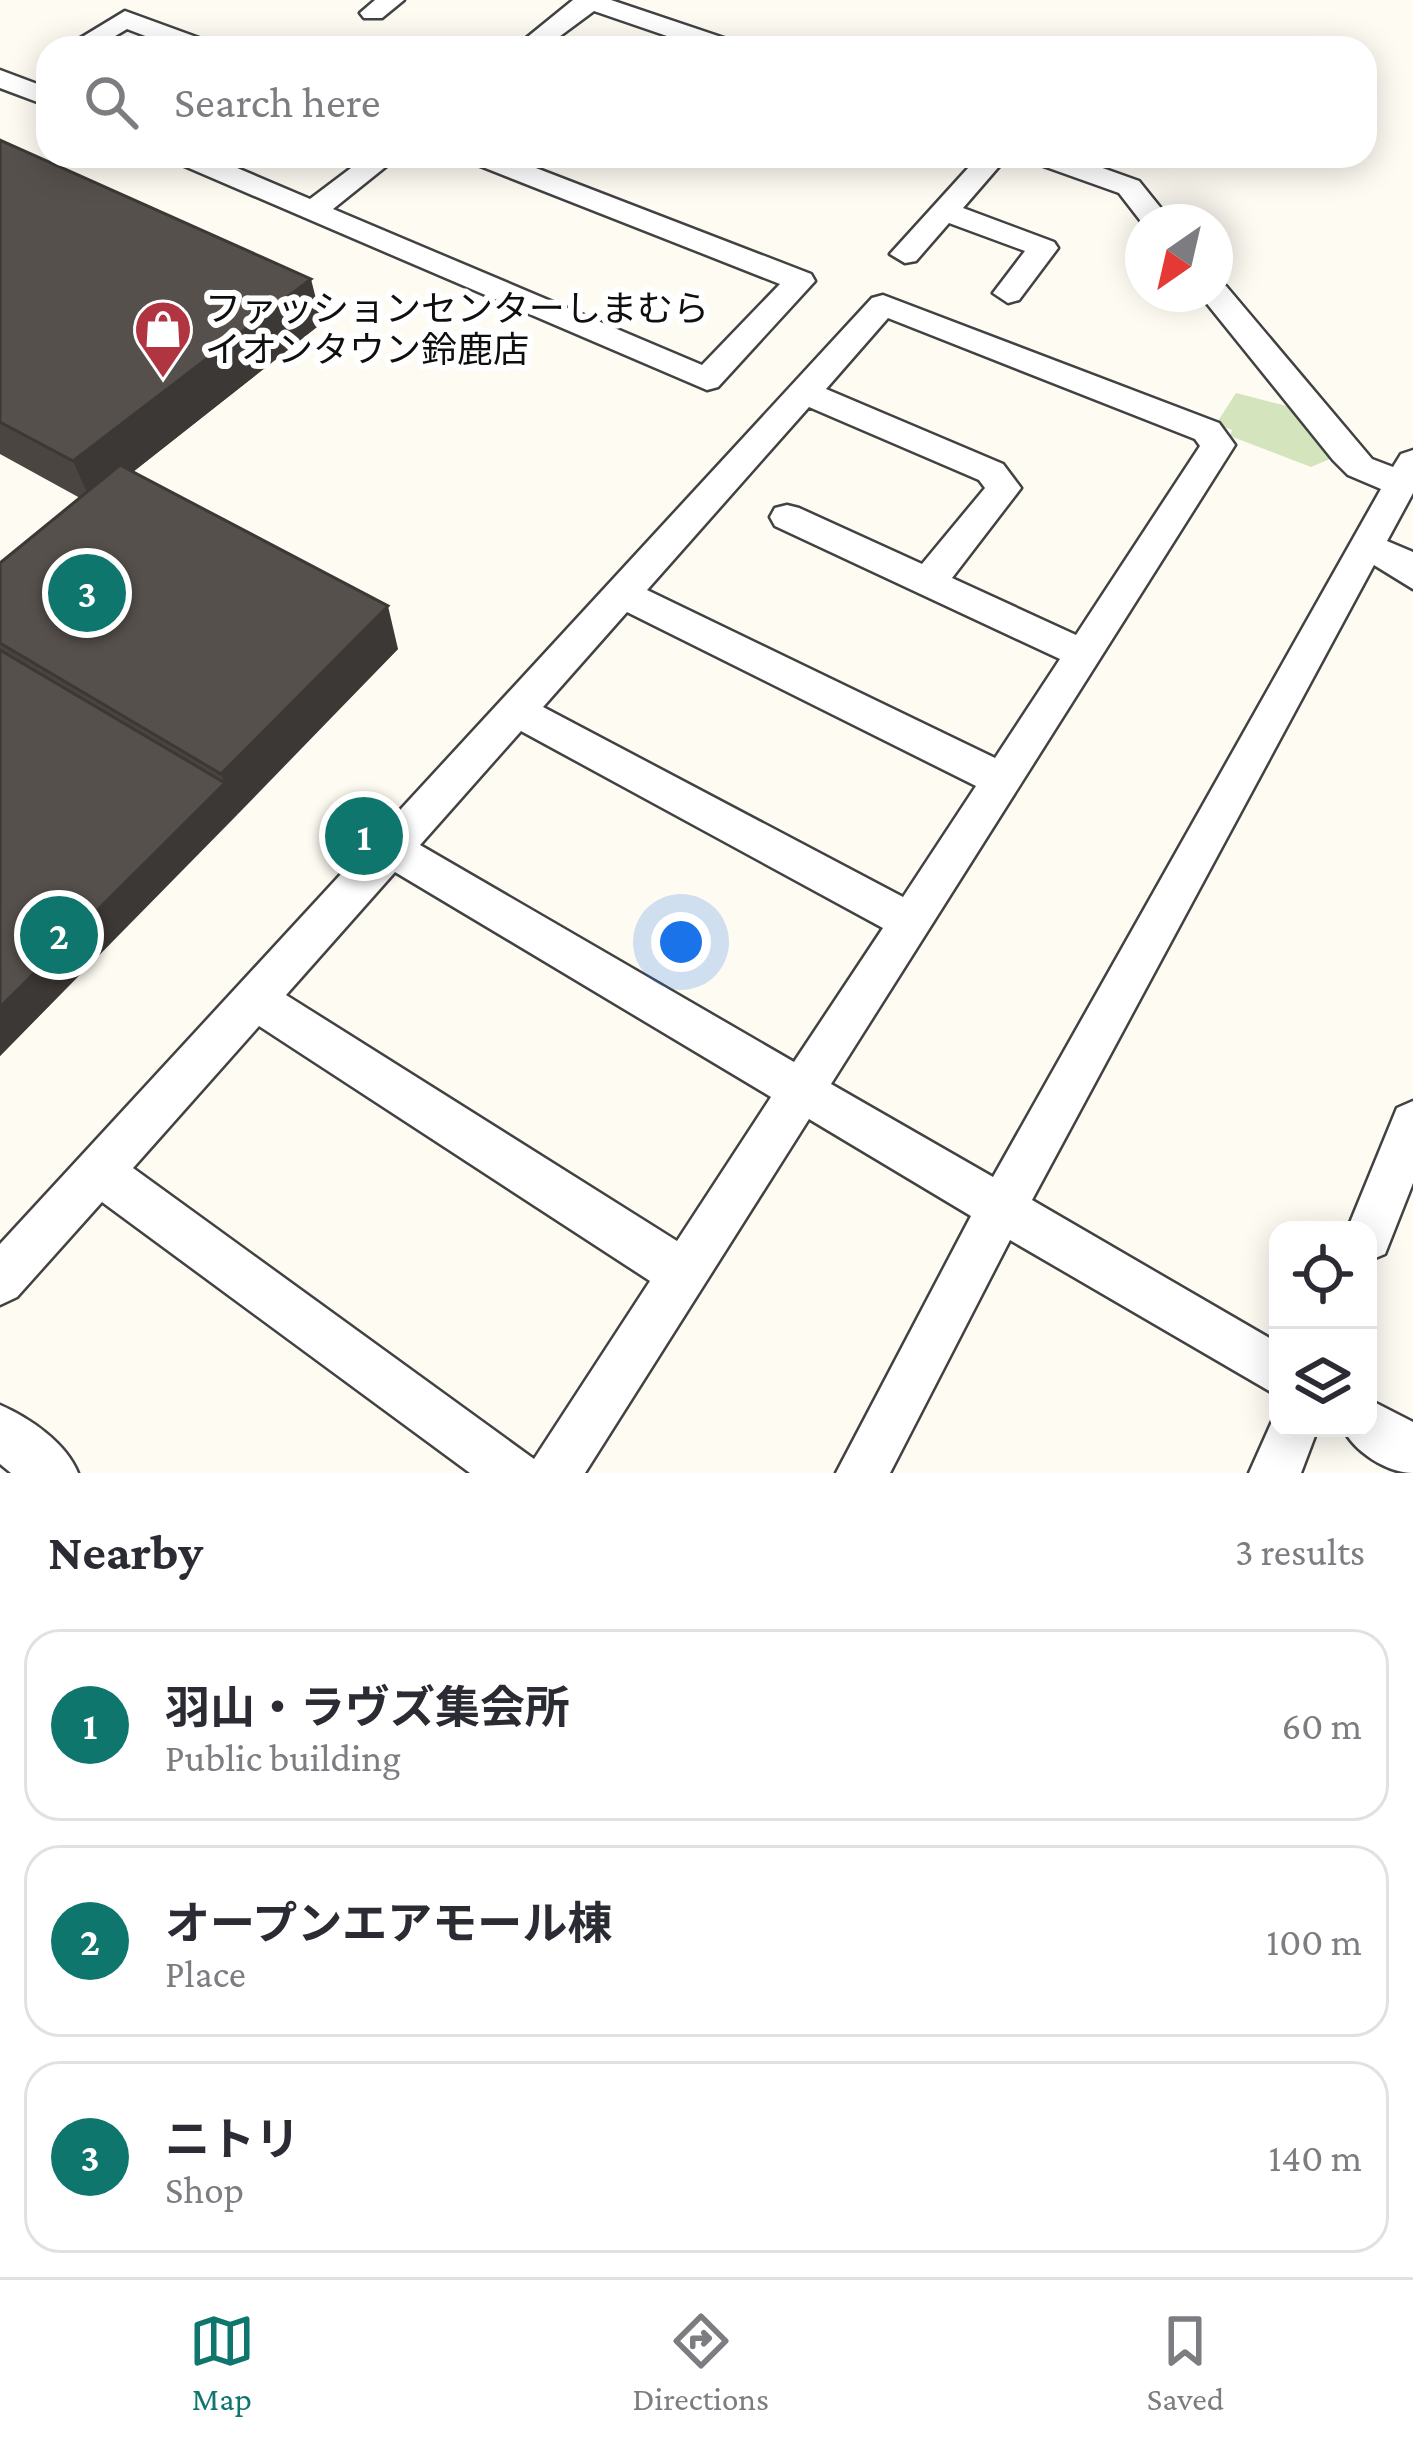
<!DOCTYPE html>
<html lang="en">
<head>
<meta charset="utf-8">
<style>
  :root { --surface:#fff; --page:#f2f2f3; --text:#2b2b33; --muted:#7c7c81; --line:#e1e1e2; --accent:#0f766e }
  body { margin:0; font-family:"Crimson Pro","Noto Sans JP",serif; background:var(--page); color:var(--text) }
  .controls { position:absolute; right:36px; bottom:36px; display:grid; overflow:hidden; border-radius:24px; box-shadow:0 6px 30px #0003 }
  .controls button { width:108px; height:108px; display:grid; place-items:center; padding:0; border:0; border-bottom:3px solid var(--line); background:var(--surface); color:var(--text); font:60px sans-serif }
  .compass { position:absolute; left:1125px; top:204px; width:108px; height:108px; border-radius:50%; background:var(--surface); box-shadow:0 6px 30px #0003; rotate:214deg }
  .you { position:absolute; left:681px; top:942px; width:42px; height:42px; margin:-30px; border:9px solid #fff; border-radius:50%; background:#1a73e8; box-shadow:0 0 0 18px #1a73e833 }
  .badge { display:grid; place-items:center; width:78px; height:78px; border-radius:50%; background:var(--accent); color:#fff; font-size:39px; font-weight:700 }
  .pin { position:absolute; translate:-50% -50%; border:6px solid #fff; box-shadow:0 3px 12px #0006 }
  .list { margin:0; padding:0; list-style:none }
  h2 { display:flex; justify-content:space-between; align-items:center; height:156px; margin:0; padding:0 48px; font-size:51px }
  h2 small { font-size:39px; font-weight:400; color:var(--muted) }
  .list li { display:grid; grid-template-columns:78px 1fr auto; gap:36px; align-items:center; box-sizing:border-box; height:192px; margin:0 24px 24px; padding:0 24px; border:3px solid var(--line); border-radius:36px }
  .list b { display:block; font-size:45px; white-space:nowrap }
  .list p { margin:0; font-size:39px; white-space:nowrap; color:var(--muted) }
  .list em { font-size:39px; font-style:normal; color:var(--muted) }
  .icon { flex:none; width:66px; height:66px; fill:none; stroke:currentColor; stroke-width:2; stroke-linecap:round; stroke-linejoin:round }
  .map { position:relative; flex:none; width:1413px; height:1473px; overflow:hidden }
  .search { position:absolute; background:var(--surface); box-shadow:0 6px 30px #0003; left:36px; right:36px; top:36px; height:132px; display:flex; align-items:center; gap:30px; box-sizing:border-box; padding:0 42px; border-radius:36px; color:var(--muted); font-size:45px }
  .sheet { height:804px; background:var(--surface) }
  nav { display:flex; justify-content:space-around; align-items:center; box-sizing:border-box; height:168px; border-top:3px solid var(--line); background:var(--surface); font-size:33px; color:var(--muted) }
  nav a { display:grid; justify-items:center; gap:6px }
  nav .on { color:var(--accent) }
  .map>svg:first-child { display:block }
  .green { fill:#d4e5be }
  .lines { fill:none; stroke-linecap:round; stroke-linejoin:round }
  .minor-casing { stroke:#424242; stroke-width:5 }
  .minor { fill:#fff; fill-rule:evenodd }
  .wall { fill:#4a4541 }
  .shaded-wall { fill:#3c3835 }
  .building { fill:#56504c; stroke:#3c3835; stroke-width:3 }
  .labels { text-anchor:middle; stroke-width:12; stroke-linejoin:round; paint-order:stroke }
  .poi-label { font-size:36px; fill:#0f0f0f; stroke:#fff; text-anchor:start }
</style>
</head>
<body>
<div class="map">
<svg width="1413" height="1473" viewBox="0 0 1413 1473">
  <rect width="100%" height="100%" fill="#fdfbf2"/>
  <path class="green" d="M1236,393l63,16 38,47 -26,11 -81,-31 2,-6 -16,-6z"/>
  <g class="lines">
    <g class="minor-casing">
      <g id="minor">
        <path d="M375,0h29l-22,18h-18l-4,-5z"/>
        <path d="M573,0h38l125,42 4,6h-38l-108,-37 -50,37h-30z"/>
        <path d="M125,11l85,31 4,6h-37l-50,-19 -32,19h-31z"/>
        <path d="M0,70l48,18v18l-48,-18z"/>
        <path d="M171,156h38l101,43 57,-43h32l-66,53 369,156 78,-81 -310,-122 -4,-6h39l306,118 4,7 -97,106 -11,3 -532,-228z"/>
        <path d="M979,156h29l-45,52 91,34 4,6 -39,52 -11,3 -15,-10 32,-42 -76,-28 -33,38 -11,2 -15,-9z"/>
        <path d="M1028,156h41l70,25 33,41 -29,2 -24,-31 -87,-31z"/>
        <path d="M1215,283l11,3 146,173 21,8 8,-13 12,-4v43l-26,48 26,11v37l-39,-24 -342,635 246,143v53l-268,-156 -120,233h-54l135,-257 -162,-97 -224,354h-115l-368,-271 -85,95 -17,8v-61l872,-946 11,-3 336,128 16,22 -404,639 162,93 388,-688 -33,-14 -15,-15 -129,-160 -4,-6h15zM888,318l307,121 5,7 -124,189 -124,-57 69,-90 -18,-24 -177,-75zM809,407l170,73 6,8 -63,76 -123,-56 -12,-3 -12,3 -5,9 5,9 285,133 -65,99 -348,-168zM627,612l349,174 -73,111 -360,-190zM521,731l362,197 -89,134 -374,-217zM395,872l376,225 -94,144 -391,-246zM259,1026l391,255 -116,178 -401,-291z"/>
        <path d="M1413,1101v82l-28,71 -17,7v-31h-21l50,-122z"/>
        <path d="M1368,1399l45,23v51c-26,0 -60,-22 -70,-45h25z"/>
        <path d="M0,1405c30,13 66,38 78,68h-67l-11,-9z"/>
        <path d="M1278,1408v20h40l-17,45h-52z"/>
      </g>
    </g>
    <use href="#minor" class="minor"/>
  </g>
  <path class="wall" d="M0,140l322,183 -189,149 265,177 -398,407v-493l80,-65 -80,-44z"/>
  <g class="shaded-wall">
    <path d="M311,279l11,44 -230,181 -19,-43z"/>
    <path d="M388,606l10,43 -160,165 -17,-40z"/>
    <path d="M225,783l13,31 -238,242v-49z"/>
  </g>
  <g class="building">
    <path d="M0,140l311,139 -238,182 -73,-39z"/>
    <path d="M120,465l268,141 -167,168 -221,-131v-80z"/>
    <path d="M0,650l225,133 -225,224z"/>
  </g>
  <defs>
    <g id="shop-pin" transform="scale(3)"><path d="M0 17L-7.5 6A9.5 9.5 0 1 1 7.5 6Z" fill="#b03540" stroke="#fff"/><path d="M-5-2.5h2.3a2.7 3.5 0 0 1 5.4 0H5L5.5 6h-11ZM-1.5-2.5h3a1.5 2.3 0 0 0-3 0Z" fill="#fff"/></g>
  </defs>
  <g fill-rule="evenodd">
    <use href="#shop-pin" x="163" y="329"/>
  </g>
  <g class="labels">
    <g class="poi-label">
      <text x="205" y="321">ファッションセンターしまむら<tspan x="205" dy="41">イオンタウン鈴鹿店</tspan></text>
    </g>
  </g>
</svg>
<div class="controls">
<button><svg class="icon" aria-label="locate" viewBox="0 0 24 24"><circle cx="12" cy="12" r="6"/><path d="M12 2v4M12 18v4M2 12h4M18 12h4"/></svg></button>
<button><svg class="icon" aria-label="layers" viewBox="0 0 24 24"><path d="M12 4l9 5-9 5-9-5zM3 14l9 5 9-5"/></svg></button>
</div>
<svg class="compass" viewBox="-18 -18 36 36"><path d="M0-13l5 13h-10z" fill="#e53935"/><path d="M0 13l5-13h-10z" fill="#7c7c81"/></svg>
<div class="you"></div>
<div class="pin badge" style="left:364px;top:836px">1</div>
<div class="pin badge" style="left:59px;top:935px">2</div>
<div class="pin badge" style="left:87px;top:593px">3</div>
<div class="search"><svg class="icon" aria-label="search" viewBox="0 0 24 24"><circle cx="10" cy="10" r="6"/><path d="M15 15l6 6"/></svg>Search here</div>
</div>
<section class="sheet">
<h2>Nearby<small>3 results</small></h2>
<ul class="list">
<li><span class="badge">1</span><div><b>羽山・ラヴズ集会所</b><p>Public building</p></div><em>60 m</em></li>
<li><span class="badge">2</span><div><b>オープンエアモール棟</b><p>Place</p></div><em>100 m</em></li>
<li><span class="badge">3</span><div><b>ニトリ</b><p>Shop</p></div><em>140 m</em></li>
</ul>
</section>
<nav>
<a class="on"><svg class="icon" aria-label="map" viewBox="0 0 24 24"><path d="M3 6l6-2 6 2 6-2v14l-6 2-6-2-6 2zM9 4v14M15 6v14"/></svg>Map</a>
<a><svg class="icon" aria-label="directions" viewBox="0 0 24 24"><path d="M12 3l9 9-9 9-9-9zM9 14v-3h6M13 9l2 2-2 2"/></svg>Directions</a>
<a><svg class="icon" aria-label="saved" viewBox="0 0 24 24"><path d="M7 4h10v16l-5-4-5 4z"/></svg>Saved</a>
</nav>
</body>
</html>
